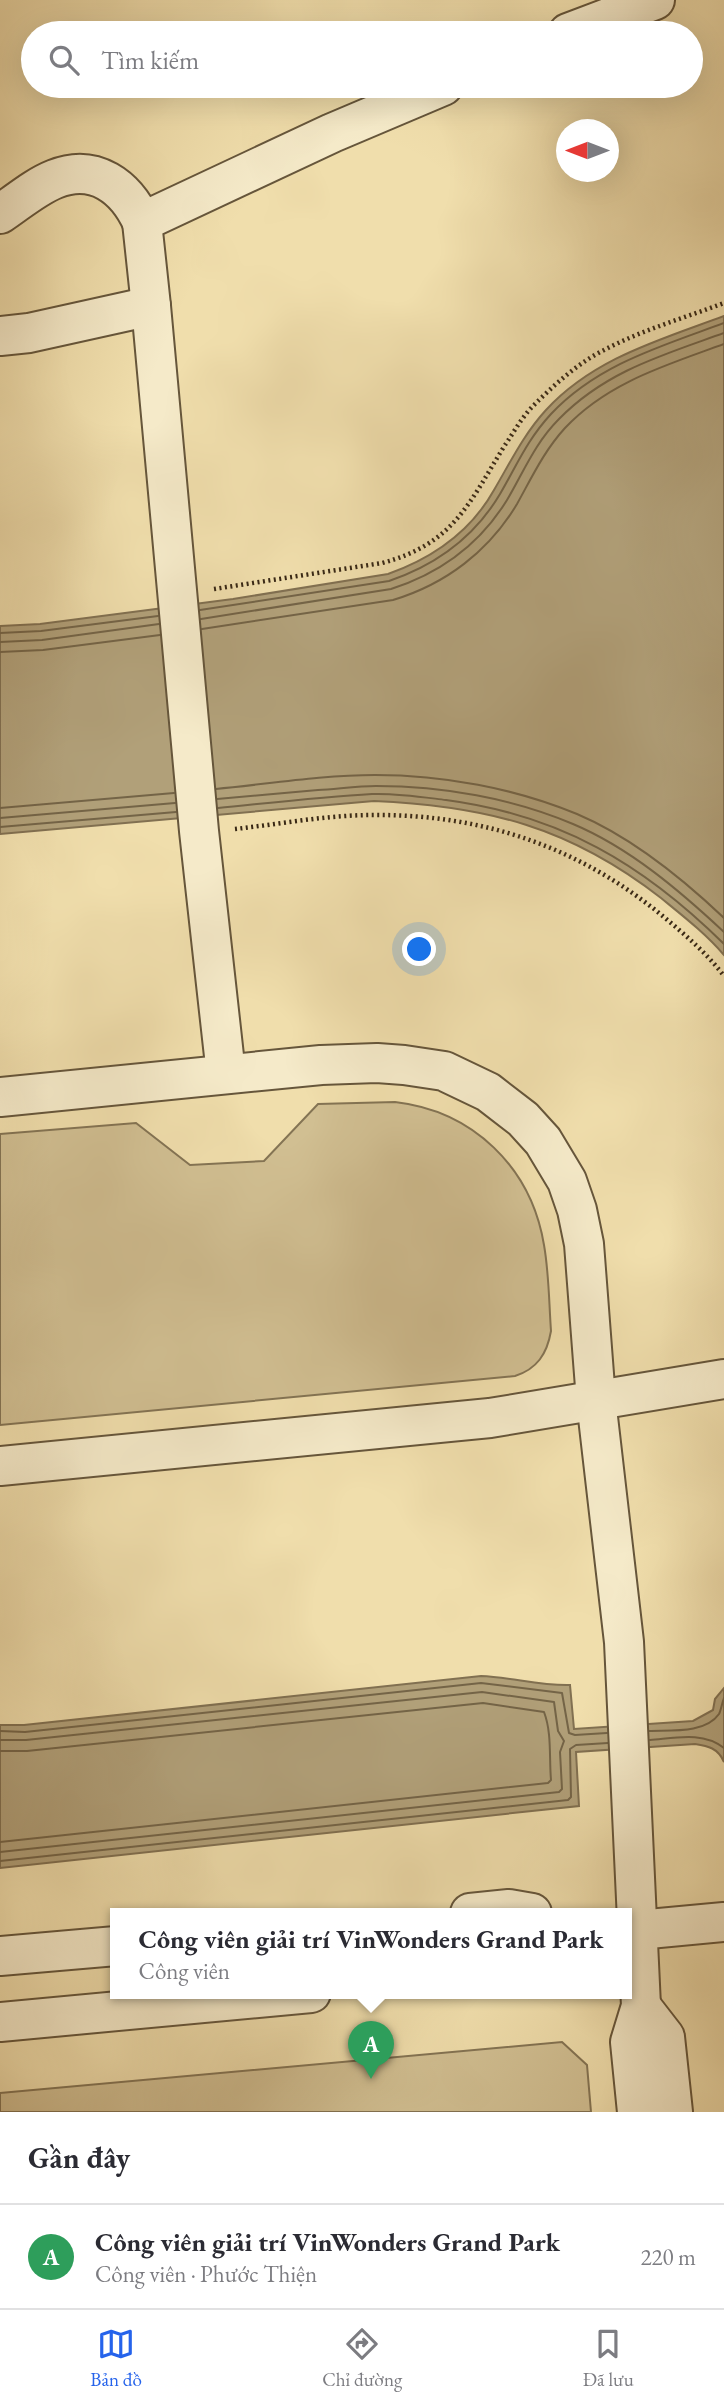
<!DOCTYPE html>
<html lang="vi">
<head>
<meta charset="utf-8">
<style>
  :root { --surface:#fff; --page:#f2f2f3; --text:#2b2b33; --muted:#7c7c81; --line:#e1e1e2; --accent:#2563eb }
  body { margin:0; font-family:"EB Garamond",serif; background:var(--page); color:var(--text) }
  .compass { position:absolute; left:556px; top:119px; width:63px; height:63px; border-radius:50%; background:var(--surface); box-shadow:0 7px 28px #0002; rotate:270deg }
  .you { position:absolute; left:420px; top:950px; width:24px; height:24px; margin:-18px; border:5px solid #fff; border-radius:50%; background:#1a73e8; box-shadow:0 0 0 10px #1a73e833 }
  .badge { display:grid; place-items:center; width:46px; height:46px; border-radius:50%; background:var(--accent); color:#fff; font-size:23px; font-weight:700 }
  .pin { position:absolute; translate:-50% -58px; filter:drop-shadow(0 2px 4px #0008) }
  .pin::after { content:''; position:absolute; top:37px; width:24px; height:21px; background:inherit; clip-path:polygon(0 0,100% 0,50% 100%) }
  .popup { position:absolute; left:110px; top:1908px; width:522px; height:91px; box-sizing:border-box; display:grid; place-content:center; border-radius:0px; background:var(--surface); filter:drop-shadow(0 2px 5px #0005); font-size:23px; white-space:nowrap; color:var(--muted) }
  .popup b { font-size:26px; color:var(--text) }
  .popup::after { content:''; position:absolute; left:50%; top:100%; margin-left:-14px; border:14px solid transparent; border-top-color:var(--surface) }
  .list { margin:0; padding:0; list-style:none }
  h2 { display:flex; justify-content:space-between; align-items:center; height:91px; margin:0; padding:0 28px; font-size:30px }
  h2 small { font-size:23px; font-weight:400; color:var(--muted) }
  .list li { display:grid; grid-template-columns:46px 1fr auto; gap:21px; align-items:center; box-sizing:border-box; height:105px; padding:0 28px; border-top:2px solid var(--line) }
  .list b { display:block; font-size:26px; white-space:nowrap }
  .list p { margin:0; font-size:23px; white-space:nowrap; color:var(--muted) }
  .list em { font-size:23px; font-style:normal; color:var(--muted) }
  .icon { flex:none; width:38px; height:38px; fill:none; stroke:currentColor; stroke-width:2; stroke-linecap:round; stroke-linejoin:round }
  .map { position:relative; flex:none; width:724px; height:2112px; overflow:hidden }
  .search { position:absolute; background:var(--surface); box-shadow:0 7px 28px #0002; left:21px; right:21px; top:21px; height:77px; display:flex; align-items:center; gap:18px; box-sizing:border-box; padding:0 24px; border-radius:38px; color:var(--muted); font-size:26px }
  .sheet { height:196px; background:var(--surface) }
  nav { display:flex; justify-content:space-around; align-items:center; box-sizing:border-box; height:98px; border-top:2px solid var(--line); background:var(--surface); font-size:19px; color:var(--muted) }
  nav a { display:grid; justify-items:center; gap:4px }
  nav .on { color:var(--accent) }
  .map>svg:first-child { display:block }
  .green { fill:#d1bf92; stroke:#847454; stroke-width:2 }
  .water { fill:#b1a079; stroke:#817051; stroke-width:2 }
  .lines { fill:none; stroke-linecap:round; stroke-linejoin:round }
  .shore { stroke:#746447; stroke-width:2 }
  .minor-casing { stroke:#66563b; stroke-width:42 }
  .path { stroke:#382815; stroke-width:4.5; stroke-dasharray:2 3.5; stroke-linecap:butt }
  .minor { stroke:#f5eac9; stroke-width:38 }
</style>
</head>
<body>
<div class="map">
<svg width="724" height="2112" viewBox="0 0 724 2112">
  <rect width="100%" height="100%" fill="#f0deac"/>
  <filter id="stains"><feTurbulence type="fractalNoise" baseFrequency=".00286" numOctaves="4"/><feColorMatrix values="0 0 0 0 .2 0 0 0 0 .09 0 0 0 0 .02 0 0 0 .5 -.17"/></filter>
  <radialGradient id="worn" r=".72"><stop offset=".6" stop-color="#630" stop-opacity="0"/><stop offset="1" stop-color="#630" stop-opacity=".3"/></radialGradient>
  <g class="green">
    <path d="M395,1102c78,9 136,65 149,143 5,28 5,58 7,86 -4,23 -14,38 -36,45l-515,49v-291l136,-11 54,42 74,-4 54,-57z"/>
    <path d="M562,2042l25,23 4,47h-591v-19z"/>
  </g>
  <g class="water">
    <path d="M724,316v639c-19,-22 -41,-39 -63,-57 -91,-71 -174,-92 -287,-97l-374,33v-208l40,-2 193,-25 155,-25c45,-16 82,-41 106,-84 17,-29 30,-56 52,-80 48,-52 114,-70 178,-94z"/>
    <path d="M481,1676c30,1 59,10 89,9l4,44 119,-8 20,-11 2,-11 9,-11v74c-6,-14 -16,-16 -29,-18l-119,8 3,54 -579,62v-143h24z"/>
  </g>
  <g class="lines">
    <g class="shore">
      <path d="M200,610l189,-29c47,-16 85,-43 111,-87 17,-29 27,-54 51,-80 47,-50 111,-68 173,-91"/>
      <path d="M201,619l190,-30c50,-16 89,-45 116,-89 17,-29 28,-57 52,-81 47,-48 104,-64 165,-86"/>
      <path d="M202,629l191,-29c53,-16 96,-49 124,-96 15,-27 27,-53 48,-76 43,-46 102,-63 159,-84"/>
      <path d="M0,633l41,-2 117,-15"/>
      <path d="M0,642l42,-2 117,-16"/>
      <path d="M0,652l43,-2 117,-15"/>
      <path d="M216,789c52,-5 106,-14 159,-14 68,0 139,13 202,39 52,22 106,65 147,104"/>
      <path d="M217,799c34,-3 67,-6 101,-9 19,-1 39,-4 58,-4 66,0 136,12 197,38 57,24 107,67 151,108"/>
      <path d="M0,808l174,-15"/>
      <path d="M218,808c51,-5 103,-11 154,-14 25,-1 50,3 74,6 114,15 197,64 278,144"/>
      <path d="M0,818l175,-15"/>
      <path d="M0,827l176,-15"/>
      <path d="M0,1731l25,1 456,-49 81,10 7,40 6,2 32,-2"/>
      <path d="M649,1731c21,-1 56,3 70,-17 2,-4 3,-11 5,-16"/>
      <path d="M0,1740h26l456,-48 72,10 4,29 6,10 -4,11 2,37 -3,3 -559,60"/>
      <path d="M650,1740c25,-2 53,-9 74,8"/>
      <path d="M0,1751h27l456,-48 61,9c8,21 5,45 7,68l-3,3 -548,59"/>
      <path d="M0,1861l568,-61 3,-3 -1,-48 6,-4 32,-2"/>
    </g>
    <g class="minor-casing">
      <g id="minor">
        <path d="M568,33l87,-33"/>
        <path d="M0,214c18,-12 35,-27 55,-35 40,-16 71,8 87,43"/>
        <path d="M0,336l29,-3 122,-27"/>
        <path d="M226,1074l-27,-243 -48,-525 -9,-84 190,-89 111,-47"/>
        <path d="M0,1097l321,-32 56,-2 27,2 40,6 44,21 35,27 20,22 24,40 10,29 7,34 12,156 28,242 17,364 -11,36 7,70"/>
        <path d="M0,1466l490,-48 234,-39"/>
        <path d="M470,1913l39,-4 23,4"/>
        <path d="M626,1928l12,2 86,-8"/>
        <path d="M0,1956l116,-10"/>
        <path d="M641,2006l24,31 8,75"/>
        <path d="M0,2022l311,-29"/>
      </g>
    </g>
    <g class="path">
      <path d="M214,589l168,-26c72,-19 87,-60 123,-118 9,-13 17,-28 28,-39 21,-21 45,-43 71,-56 38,-20 80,-32 120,-47"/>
      <path d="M235,829c45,-5 92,-14 138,-14 113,-1 212,34 298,108 19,16 38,33 53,53"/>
    </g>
    <use href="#minor" class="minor"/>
  </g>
  <rect width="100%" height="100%" filter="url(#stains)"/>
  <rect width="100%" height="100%" fill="url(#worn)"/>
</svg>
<svg class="compass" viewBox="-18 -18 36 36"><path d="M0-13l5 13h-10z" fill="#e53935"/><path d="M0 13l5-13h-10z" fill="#7c7c81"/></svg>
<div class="you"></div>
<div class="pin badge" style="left:371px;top:2079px;background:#2e9e5b">A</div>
<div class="popup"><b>Công viên giải trí VinWonders Grand Park</b>Công viên</div>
<div class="search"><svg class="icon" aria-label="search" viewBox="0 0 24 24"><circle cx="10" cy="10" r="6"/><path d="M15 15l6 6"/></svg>Tìm kiếm</div>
</div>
<section class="sheet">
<h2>Gần đây<small></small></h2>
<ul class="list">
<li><span class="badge" style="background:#2e9e5b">A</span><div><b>Công viên giải trí VinWonders Grand Park</b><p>Công viên · Phước Thiện</p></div><em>220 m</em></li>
</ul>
</section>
<nav>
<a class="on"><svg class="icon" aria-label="map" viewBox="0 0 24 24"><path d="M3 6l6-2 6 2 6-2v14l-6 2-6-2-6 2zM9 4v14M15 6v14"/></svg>Bản đồ</a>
<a><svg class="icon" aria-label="directions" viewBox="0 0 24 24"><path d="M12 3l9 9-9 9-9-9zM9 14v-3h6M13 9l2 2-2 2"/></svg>Chỉ đường</a>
<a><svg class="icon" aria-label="saved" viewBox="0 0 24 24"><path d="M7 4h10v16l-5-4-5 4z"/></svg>Đã lưu</a>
</nav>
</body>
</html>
